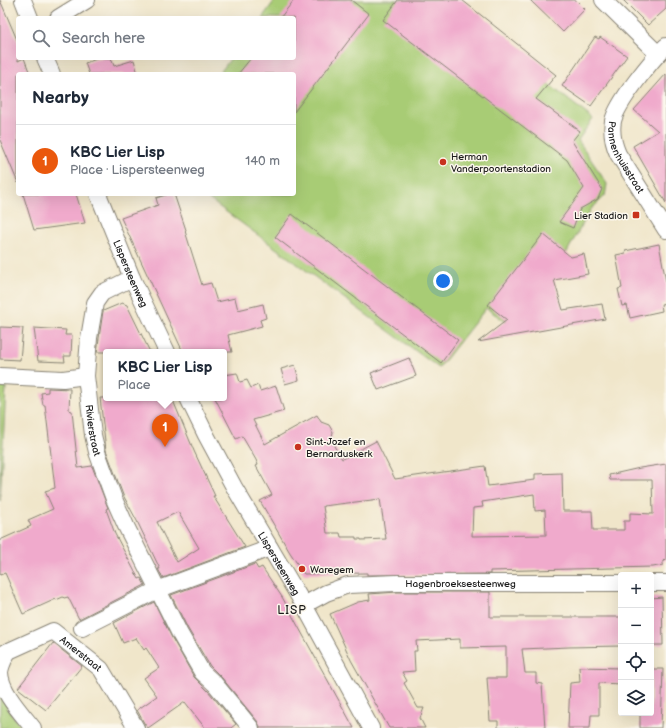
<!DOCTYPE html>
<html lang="en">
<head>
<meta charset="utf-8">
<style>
  :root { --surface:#fff; --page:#f2f2f3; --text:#1f2937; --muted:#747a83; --line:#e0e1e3; --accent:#ea580c }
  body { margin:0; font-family:"Balsamiq Sans",sans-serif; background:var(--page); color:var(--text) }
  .controls { position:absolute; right:12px; bottom:12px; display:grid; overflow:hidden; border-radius:4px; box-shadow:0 4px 16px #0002 }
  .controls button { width:36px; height:36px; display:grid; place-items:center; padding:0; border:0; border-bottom:1px solid var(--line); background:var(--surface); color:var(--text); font:20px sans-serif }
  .you { position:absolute; left:443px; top:281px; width:14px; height:14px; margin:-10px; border:3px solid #fff; border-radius:50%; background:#1a73e8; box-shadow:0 0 0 6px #1a73e833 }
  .badge { display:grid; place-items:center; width:26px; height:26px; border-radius:50%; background:var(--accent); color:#fff; font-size:13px; font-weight:700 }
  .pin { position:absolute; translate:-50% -33px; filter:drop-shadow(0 1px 2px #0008) }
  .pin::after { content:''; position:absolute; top:21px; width:14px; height:12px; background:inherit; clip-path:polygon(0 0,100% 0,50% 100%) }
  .popup { position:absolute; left:103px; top:349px; width:124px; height:52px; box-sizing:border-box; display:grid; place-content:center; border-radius:4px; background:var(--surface); filter:drop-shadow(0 1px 3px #0005); font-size:13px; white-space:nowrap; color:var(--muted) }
  .popup b { font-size:15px; color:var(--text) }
  .popup::after { content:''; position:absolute; left:50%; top:100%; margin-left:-8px; border:8px solid transparent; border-top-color:var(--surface) }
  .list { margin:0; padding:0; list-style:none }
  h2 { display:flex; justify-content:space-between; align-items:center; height:52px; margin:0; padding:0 16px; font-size:17px }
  h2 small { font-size:13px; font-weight:400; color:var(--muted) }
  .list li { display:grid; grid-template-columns:26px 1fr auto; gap:12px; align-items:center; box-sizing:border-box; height:72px; padding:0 16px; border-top:1px solid var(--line) }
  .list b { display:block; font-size:15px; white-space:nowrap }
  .list p { margin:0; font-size:13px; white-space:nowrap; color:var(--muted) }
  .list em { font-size:13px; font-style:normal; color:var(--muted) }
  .icon { flex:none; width:22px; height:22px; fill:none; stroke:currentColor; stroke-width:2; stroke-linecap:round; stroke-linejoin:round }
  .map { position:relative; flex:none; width:666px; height:728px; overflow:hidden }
  .search { position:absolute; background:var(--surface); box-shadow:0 4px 16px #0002; left:16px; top:16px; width:280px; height:44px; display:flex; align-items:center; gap:10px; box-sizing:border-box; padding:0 14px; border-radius:4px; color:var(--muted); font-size:15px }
  .panel { position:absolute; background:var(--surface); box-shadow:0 4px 16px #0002; left:16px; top:72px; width:280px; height:124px; border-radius:4px }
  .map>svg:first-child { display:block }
  .green { fill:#a8cc75; stroke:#627448 }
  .building { fill:#f0aacc; fill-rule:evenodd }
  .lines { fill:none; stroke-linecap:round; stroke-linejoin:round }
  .minor-casing { stroke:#868173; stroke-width:18 }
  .minor { stroke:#fff; stroke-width:16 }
  .poi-dot { fill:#c8321e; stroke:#fbf7ec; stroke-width:1.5 }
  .labels { text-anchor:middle; stroke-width:3; stroke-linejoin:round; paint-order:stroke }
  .poi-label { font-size:10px; fill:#1c1c1c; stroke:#fbf7ec; text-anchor:start }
  .street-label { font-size:10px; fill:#1c1c1c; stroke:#fbf7ec }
  .quarter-label { font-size:12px; letter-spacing:1px; fill:#1c1c1c; stroke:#fbf7ec }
</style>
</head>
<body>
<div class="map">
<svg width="666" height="728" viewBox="0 0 666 728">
  <rect width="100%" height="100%" fill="#fbf7ec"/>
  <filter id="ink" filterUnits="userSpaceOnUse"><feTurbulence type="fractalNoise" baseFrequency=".025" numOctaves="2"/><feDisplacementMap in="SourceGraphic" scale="8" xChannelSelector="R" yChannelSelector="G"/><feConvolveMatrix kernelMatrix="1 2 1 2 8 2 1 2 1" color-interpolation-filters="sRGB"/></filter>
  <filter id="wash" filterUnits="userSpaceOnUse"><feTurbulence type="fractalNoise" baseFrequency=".012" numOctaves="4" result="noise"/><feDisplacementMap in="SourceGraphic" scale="16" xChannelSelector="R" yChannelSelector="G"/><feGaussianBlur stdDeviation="0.9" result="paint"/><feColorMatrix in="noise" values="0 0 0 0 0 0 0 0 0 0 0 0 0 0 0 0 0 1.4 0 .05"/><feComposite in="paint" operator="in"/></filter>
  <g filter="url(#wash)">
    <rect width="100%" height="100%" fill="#f0e6ca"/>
    <g class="green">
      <path d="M275,0h166l152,119 -15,21 29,44 -2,12 -14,13 -38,68 -26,26 -22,18 -19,-13 -47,60 -237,-174h92v-120h-75l12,-16h63v-40h-32z"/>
      <path d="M0,387h6l-6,114z"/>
      <path d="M0,688l8,21 14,19h-22z"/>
    </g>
    <g id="blocks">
      <g class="building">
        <path d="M0,0l18,42v19l6,-3 6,16h-12v109l-18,-43z"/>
        <path d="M294,0h57l18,14 -75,98v-38h-56l13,-16h43v-40h-14z"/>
        <path d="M398,0h64l94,75 -20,24 44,32 -8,10 30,48 -4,10 -18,10 -7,19 -14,-6 25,-34 -17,-28 -184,-140z"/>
        <path d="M530,0h46l9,9 -22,23z"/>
        <path d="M623,0h43v9l-18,16z"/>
        <path d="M595,37l4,2 1,-2 27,19 -36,50 -29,-20z"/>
        <path d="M100,58h11l3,8 20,-6 4,14h-49l-4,-11z"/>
        <path d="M666,74v129l-33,-57 25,-15 -24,-21z"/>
        <path d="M23,194h53l9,29 -51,7z"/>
        <path d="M169,194h5l12,36 -1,1 17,54 9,-2 6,19 18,-4 3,12 25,-6 3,14 -6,2 2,6 -34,9 4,17h-49l-62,-134 37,-13 -2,-7z"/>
        <path d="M292,214l166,126 -17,23 -166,-126z"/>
        <path d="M543,234l28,23 13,-3 4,20 -34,6 9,30 39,-6 3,15 -127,23 29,-22 -19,-15z"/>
        <path d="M659,244l7,38v21l-5,1 1,7 -32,7 -3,-13 -5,1 -4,-17 4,-1 -6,-33 10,-2 -1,-2z"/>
        <path d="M122,303l5,2 23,47h-53l6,-41z"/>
        <path d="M0,327l23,1 -3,32 -20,-1z"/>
        <path d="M34,328l32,2 -1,5h7l-1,21h-7l1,6 -27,-1z"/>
        <path d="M409,358l7,18 -38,14 -7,-17z"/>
        <path d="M295,365l4,15 -14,4 -4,-15z"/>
        <path d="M237,373l3,9 7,-2 4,8 7,-3 2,6 16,-5 8,25 -31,9 12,24 52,-29 4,7 8,3 4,7 -2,9 11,18 34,-18 19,38 90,-13 3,20 47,-6v-6l27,-1 1,38h29l1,19h31v-9h6v-8l23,1 -1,-34h-42l-1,-5 31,-7 26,-4v96l-3,1v4l-10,2 -163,4v3l-123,1v-2l-63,1 -15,-23 -29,-50 12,-6 -16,-29 2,-1 -2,-5 -14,-24 -6,3 -21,-41h9v-23zM534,494l1,17 10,-1 1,25 -74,1 1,-28 10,-1 -1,-5zM380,499l6,40 -25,1v-1h-5v-2h-15l-1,-4h-13l-4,-27z"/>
        <path d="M48,388l22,1 -1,21 3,1 6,57 14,-2 16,42 -2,1 9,25 20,38 4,7 2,-1 4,7 -66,34 -11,-22 -4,1 -1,-1 -7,3v-1l-33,15 -18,-41 -5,2v-35l31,-14 -3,-6 25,-11 -8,-18 10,-3 -10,-83h-2l-2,-12 7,-1z"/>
        <path d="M100,398h72l22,53 21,45h-2l32,51 -82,31 -5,-9h2l-23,-48 -14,-26 -17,-45zM178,512l21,36 -22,14 -20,-40z"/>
        <path d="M255,564l3,5 4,-2 20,30 72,131h-94l-2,-6 -36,-44 -12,-12 -22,-37 -17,-34z"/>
        <path d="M397,592h93v25h131v29l-52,1 -47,2 3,24h11v10l6,1 3,44h-47v-7h-8l-3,-43h19v-31l-46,1v-9l-44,2 1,10h-3l1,20 -13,1 5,9 -3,2 14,25h6l-4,10 5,10h-36l-38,-68 -21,-46 28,-12 12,-2 -1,-6z"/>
        <path d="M662,597l1,48h-12v-47z"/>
        <path d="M154,602l18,36 22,39 14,14 28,33 -5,4h-26l-20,-26 -37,26 -4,-5 -7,-13 20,-14 -13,-18 15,-10 -13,-20 -2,2 -8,-12 -13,5 -9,-20z"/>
        <path d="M53,643l29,23 -36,44 -28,-22z"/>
        <path d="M579,667l42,1v16l-22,-1v32h-8l-1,13h-22l2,-45 10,-1z"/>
        <path d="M651,669h12l-2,59h-21v-15h11z"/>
      </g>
    </g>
  </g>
  <g filter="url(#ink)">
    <use href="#blocks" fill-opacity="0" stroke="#868173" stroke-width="1"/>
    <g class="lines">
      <g class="minor-casing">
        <g id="minor">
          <path d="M23,0l7,18"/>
          <path d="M603,0l55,54"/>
          <path d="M58,18l29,-18"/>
          <path id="s1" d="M666,46c-14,13 -49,57 -53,75 -2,12 0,22 5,33l48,76"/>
          <path d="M45,58l7,16"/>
          <path id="s2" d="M98,194l34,84 35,74"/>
          <path id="s3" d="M132,278l-30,15 -7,10 -6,35 -3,38 7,59 4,17 17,47 12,27 54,108 22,38 13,12 36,44"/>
          <path d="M0,376l63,3 23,-3"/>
          <path id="s4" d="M188,398l18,37 28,52 70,118 67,123"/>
          <path d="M651,583h15"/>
          <path id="s5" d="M304,605l22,-12 22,-8 49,-2h224"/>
          <path d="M82,628l75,-38 113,-42"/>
          <path d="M8,651c-3,7 -7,13 -8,21 0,19 22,42 33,56"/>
          <path id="s6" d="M0,655l53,-24 48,38 35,59"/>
        </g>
      </g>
      <use href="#minor" class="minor"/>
    </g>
  </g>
  <g class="poi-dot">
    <circle cx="443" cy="162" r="4"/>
    <rect x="632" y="211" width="8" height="8" rx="2"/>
    <circle cx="298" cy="447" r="4"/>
    <circle cx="302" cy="569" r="4"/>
  </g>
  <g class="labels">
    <g class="poi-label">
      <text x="451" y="160">Herman<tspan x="451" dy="12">Vanderpoortenstadion</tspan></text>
      <text x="628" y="219" text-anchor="end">Lier Stadion</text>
      <text x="306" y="445">Sint-Jozef en<tspan x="306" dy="12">Bernarduskerk</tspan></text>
      <text x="310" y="573">Waregem</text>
    </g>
    <g class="street-label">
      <text dy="4" stroke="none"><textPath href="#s1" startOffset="132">Pannenhuisstraat</textPath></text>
      <text dy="4" stroke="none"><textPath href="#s2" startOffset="86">Lispersteenweg</textPath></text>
      <text dy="4" stroke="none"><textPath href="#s3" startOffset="174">Rivierstraat</textPath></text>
      <text dy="4" stroke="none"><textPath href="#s4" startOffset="189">Lispersteenweg</textPath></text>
      <text dy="4" stroke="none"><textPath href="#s5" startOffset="161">Hagenbroeksesteenweg</textPath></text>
      <text dy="4" stroke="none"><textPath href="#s6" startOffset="94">Amerstraat</textPath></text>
    </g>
    <g class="quarter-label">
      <text x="292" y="614">LISP</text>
    </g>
  </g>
</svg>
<div class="controls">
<button>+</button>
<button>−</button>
<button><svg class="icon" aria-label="locate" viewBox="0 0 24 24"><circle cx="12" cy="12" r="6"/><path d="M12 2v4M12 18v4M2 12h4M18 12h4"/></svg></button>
<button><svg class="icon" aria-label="layers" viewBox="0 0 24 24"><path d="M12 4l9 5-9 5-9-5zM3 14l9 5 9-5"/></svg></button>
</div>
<div class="you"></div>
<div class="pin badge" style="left:165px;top:447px">1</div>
<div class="popup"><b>KBC Lier Lisp</b>Place</div>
<div class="search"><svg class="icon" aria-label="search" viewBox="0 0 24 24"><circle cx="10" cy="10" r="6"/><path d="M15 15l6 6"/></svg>Search here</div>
<section class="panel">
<h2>Nearby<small></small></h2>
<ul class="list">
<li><span class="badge">1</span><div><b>KBC Lier Lisp</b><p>Place · Lispersteenweg</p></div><em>140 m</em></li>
</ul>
</section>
</div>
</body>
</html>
